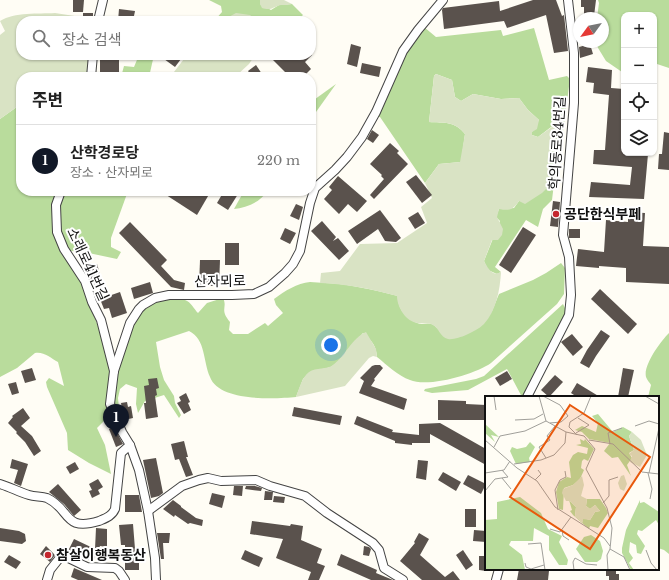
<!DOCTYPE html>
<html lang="ko">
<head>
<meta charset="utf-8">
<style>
  :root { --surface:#fff; --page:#f2f2f2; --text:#222; --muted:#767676; --line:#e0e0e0; --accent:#111827 }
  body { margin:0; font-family:"Libre Baskerville","Noto Sans KR",serif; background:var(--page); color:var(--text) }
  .controls { position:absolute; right:12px; top:12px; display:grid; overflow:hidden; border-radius:8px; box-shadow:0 1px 3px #0004 }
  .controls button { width:36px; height:36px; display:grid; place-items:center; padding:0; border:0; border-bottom:1px solid var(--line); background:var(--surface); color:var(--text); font:20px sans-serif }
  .compass { position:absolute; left:573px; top:12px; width:36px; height:36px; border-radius:50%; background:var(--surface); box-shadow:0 1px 3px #0004; rotate:237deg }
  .you { position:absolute; left:331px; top:345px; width:14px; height:14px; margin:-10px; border:3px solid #fff; border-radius:50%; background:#1a73e8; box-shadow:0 0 0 6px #1a73e833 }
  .badge { display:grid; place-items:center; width:26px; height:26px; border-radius:50%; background:var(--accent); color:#fff; font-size:13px; font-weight:700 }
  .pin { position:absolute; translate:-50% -33px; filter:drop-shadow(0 1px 2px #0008) }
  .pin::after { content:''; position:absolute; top:21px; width:14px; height:12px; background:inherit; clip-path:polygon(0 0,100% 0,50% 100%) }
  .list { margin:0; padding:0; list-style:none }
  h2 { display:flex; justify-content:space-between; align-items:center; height:52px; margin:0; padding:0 16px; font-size:17px }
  h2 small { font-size:13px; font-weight:400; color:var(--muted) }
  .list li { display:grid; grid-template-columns:26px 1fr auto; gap:12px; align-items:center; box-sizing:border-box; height:72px; padding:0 16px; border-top:1px solid var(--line) }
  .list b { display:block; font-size:15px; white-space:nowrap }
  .list p { margin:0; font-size:13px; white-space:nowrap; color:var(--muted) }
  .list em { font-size:13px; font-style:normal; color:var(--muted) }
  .icon { flex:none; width:22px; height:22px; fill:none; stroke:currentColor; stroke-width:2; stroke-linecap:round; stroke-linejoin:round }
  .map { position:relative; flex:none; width:669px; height:580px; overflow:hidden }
  .search { position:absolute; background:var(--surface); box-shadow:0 1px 3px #0004; left:16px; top:16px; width:300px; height:44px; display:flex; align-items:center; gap:10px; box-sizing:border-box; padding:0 14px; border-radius:16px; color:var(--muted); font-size:15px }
  .panel { position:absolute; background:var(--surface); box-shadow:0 1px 3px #0004; left:16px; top:72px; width:300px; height:124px; border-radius:16px }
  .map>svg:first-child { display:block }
  .forest { fill:#b9dc9c }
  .cemetery { fill:#d9e3c4 }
  .building { fill:#5a524d }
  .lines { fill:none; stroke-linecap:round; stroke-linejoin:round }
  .minor-casing { stroke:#444; stroke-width:10 }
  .minor { stroke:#fff; stroke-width:8 }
  .poi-dot { fill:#c4262e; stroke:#fff; stroke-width:1.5 }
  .labels { text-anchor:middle; stroke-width:4; stroke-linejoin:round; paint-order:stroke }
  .street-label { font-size:14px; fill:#111; stroke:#fff }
  .poi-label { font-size:14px; font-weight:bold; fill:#111; stroke:#fff; text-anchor:start }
  .inset-road { fill:none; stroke:#a09f9a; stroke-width:1 }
  .view { fill:#e8590c; fill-opacity:0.15; stroke:#e8590c; stroke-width:2 }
  .inset-edge { fill:none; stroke:#111; stroke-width:2 }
</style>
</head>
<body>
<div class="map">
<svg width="669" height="580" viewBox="0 0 669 580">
  <rect width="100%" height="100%" fill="#fffdf5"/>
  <g class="forest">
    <path d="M209,0h51v4l11,6 8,-5 13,-1 11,11 -6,6h-43v-3l-26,-1 -7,4h-7l8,-9 -1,-6z"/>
    <path d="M598,0h71v68l-15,-5v-48h-30v55l-2,2 -16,-11 -11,-18v-1h8v-24h-6l2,-15z"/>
    <path d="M424,27l12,10 65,-7 2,6 31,-8 15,52 18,-4 3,3 -10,75 -3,5 -5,41 -9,9 -5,18 -12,-7 -31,47 6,5 -4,2 -9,-4 -4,-9 16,-40 -4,-4 3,-8 15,-1 5,-7 29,-14 2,-39 5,-24 -17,13 -6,-2v-3l7,-12 -11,-10 -9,-12 -18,1 -28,-5 -12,7 -6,-4 -3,-17 -16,-6 -2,2 -5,46c15,1 26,-1 36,12l-4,28 -22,2 -14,19 -45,-66h-3l27,-63z"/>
    <path d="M139,55h15l-5,22h-28l3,-11 10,1z"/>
    <path d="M336,84l-25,35v-17z"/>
    <path d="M21,104v87h107l-17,47v9l10,5 -4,7 -33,-7 -25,-2 21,30 21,54 10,35 -6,51 -8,8 8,17 6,29 -22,-11 -21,-13 -1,-17 -20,-46 -1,-5 3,-4 15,8 -6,-24c-7,-4 -15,-11 -23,-9l-18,15 -17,9v-258z"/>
    <path d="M244,191h23c-6,11 -21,17 -33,18z"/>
    <path d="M561,263l4,5 -1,26 -7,10 -66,59c-15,11 -63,25 -81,17 -12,-4 -23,-15 -33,-23 -1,-12 -5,-16 -14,-24l-23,27 -9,7 -21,5 -7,7 -7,18c-21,2 -77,5 -86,-20 -7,-15 -4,-38 -21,-46l-33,11 4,25 4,13 10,16 1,7 6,12 -2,3 -15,-23 -19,6 -7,12 -2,-9 1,-16 -11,-4 -6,5 -2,9 1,10 -4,4c-8,-21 12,-81 25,-100 8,-12 32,-18 45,-12 6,2 9,9 13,13l9,-10 16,-5c5,10 -4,11 7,24l-1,8 4,4h15l17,-11 3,3 15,-13 -7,-8 -2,-6c11,-8 23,-16 36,-17 5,0 10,1 15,1 25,1 49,7 73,13 -1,12 8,22 19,27 7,3 13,-3 20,5l55,-17 7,-17 34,-14 13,-7z"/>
    <path d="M563,304l2,4v7l-40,82h-3l-15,-28 -39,21 -36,3 -8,-2 1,-2 51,-10 8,-3z"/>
    <path d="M669,333v221l-5,-4 -6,-2v-151h-10l3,-12c-1,-2 -4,-5 -5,-8 -3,-12 15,-36 23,-44z"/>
  </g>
  <g class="cemetery">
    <path d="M260,0h24l8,4c-4,1 -7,1 -11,1 -8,2 -10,6 -19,3l-2,-4z"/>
    <path d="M55,13l26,4 1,4h-61v34h69l-2,22h-67v27l-21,15v-84l5,-4 -5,-10c15,-9 38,-7 55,-8z"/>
    <path d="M236,13l14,2 4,3v3h-33z"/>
    <path d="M187,55h68l-6,9 -12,11 -9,-3 -10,1 -5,4h-32l-7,-5z"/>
    <path d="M436,74l16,6 3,17 6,4 12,-7 28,5 18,-1 9,12 11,10 -2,9 -5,3v3l6,2 18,-13 -6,24 -2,39 -6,6 -17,11 -6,-3c-6,9 -10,10 -20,8l-2,8 6,12 -1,6 -4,5h-6l-8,21c4,7 8,16 17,11 -1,18 -5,39 -17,52 -5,5 -12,8 -18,11 -5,2 -13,5 -18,4 -8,-2 -9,-11 -15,-14 -6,-3 -10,-1 -15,-2 -12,-1 -21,-16 -21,-27 -25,-7 -50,-12 -77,-13l1,-10 19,-2 20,-27 37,-1 30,-20 -6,-16 11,-9 -7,-15 14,-19 21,-2 5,-28c-10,-13 -21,-11 -36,-12l5,-46z"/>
    <path d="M366,332l10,17 1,8 -4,-1 -4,2 -24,28 -49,11c3,-8 6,-20 13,-25 7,-5 18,-2 24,-7 12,-9 19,-27 33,-33z"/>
  </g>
  <g class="building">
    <path d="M73,0h11l-1,12h-10z"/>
    <path d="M533,0h23l6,16 2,-1 4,36 -14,2 -8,-38 -39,13 -3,-7 -60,8 -2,-19 1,-2 56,-7 1,10z"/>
    <path d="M581,0h15l-2,16 -10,-1v-8h-3z"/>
    <path d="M119,9l16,2 -2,10h-15z"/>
    <rect x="83" y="13" width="10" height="8"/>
    <path d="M351,44l10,3 -4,20 -10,-3z"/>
    <path d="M590,44l3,10 -13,4 -1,-11z"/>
    <path d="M166,55h18l-9,12 -11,-8z"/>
    <path d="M268,55h44l-7,7 6,7 -8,8h-13z"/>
    <path d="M100,59l19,1v13h-4v4h-15z"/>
    <path d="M362,63l19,4 -2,10 -19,-4z"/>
    <path d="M256,65l8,12h-12l-4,-6z"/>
    <path d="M588,67l24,3 -1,18 13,1v64l24,1 -4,45 -55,-2 2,-15 39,3 2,-18 -39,-3 1,-14h11l4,-55 -16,-2 1,-10 -8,-1z"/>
    <path d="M372,130l7,5 -6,8 -6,-4z"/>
    <path d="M664,132l5,1v37l-11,-1 1,-15h3z"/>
    <path d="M390,143l9,8 -2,2 11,11 -34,35 -4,-4 14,-16 -3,-3 1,-1 -12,-11z"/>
    <path d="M416,175l16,20 -10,8 -16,-21z"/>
    <path d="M338,176l29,25 -10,11 -9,-8 -9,10 -15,-15 8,-9 -3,-3z"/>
    <path d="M160,191h51l-14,24z"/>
    <path d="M224,191h16l-12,19 -11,-7z"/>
    <path d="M553,201l7,1 -2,25 -8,-1z"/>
    <path d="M296,204l7,3 -4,13 -9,-4z"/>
    <path d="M380,210l21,28 -5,4 -11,-1 -7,-12 -21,15 -9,-13z"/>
    <path d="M418,212l7,11 -10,6 -7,-11z"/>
    <path d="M628,212l17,1 -2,33 26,1v37l-43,-2v-14l-27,-2v2l-23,-2 2,-17 26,3 2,-32 22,2z"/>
    <path d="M322,221l14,16 -3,4 5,-3 11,13 -10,9 -28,-29z"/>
    <path d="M130,222l37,38 -6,6 13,14 11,3 -1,7 -13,-3 -52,-54z"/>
    <path d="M523,227l13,8 -25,38 -12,-8z"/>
    <path d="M285,228l11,5 -6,11 -10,-5z"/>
    <rect x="569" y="229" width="11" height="9"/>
    <rect x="225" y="243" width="14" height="22"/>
    <path d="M200,260h20l-1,26h-20z"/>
    <path d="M97,264l6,20 -10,3 -7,-20z"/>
    <path d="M150,282l3,11 -19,6 -3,-11z"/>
    <path d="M600,289l37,35 -9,10 -37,-35z"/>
    <path d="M120,292l7,21 -15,5 -3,-10 -5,1 -4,-10z"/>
    <path d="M601,330l9,6 -14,20 -7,12 -9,-5 7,-13z"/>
    <path d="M572,334l11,13 -10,9 -12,-14z"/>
    <path d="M375,365h5l3,3 -9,11 1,1 -4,6 36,13 -3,11 -45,-17 5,-12 -4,-3 12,-12z"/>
    <path d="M32,368l4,12 -11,3 -4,-12z"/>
    <path d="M623,368l11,2 -6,27h-10z"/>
    <path d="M507,371l5,8 -12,7 -5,-8z"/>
    <path d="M555,375l8,7 -14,15 -8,-7z"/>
    <path d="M157,378l2,10 -3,1 1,6 -2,1 3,21 -12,2 -2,-16h2l-2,-17 5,-1 -1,-6z"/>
    <path d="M16,382l3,11 -7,2 -4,-11z"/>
    <path d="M577,383l23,14h-23l-6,-4z"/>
    <path d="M186,393l4,9 -2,1 3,7 -7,4 -7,-11 4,-2 -2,-4z"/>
    <path d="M438,400l28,1v3l20,1v15h-48z"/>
    <path d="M127,402l1,5 3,-1 2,12 -9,2 -3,-17z"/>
    <path d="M294,407l48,9 -2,9 -48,-9z"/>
    <path d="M23,408l7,10 -9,8 11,10 9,15 -7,5 -9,-14 -9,-9 1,-1 -9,-9 5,-6 -1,-1z"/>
    <path d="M357,416l36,14 -1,2 27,3v-11l21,-1 46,26v16l-56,-31v9h-18v2l-17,-2v-2l-41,-17z"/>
    <path d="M114,427l9,17 -7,3 -7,-18z"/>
    <path d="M184,441l4,16h-2l7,18 -7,2 -7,-18 -4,1 -4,-16z"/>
    <path d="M156,458l7,35 -4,3 -8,2 -8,-38z"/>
    <path d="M12,459l16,5 -7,22 -7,-3 4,-13 -8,-2z"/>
    <path d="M418,460l10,1 -2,19 -10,-2z"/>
    <path d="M75,462l4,7 -9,5 -4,-7z"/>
    <path d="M443,472l18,10 -5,9 -18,-11z"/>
    <path d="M468,475l18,9 -5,10 -18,-10z"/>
    <path d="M98,479l5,8 -5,3 2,4 -8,4 -3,-7 3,-1 -3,-6z"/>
    <path d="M58,484l23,26 -7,6 -10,-12 -15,-12z"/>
    <path d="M234,486h9l-1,10 -9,-1z"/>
    <path d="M246,486h9l7,2 -1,3 -16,-2z"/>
    <path d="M265,491l8,1 -1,8h-8z"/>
    <path d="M212,493l13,3 -3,12 -13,-4z"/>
    <path d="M125,495h14l3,17h-17z"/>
    <path d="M274,496l11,1 -1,6 -11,-1z"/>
    <path d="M173,500l8,6v1l15,11 7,2 -1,6 -12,-3 -2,1 -13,-9 -1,2 -11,-8z"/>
    <rect x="465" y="509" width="11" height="18"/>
    <path d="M252,521l38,5 1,-2 12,2 -2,14 21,9 -5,14 8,3 -6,14h-11l3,-8 -35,-14 7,-19 -33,-5z"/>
    <path d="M133,524l2,25h4v21h-14v-25h-4l-2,-20z"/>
    <path d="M0,528l19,3 6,3 1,7 -4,3 -22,-3z"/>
    <path d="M96,528l11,1v18l-7,-1 -7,16 -25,-11 6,-12 21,10z"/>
    <path d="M474,530l12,1v11l-13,-1z"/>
    <path d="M157,533h13l-1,10h-6l1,16h-3z"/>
    <path d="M419,533l10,6 -9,16 25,22 8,-6 7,9h-38l-22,-19 15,-18 -1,-1z"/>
    <path d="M46,546l9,9 -5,7 -10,-8z"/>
    <path d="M364,546l5,1 2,2 -2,7 -6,-1z"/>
    <path d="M245,550l18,8 -4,9 -18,-8z"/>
    <path d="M463,550l10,15 -7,5 -10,-15z"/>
    <path d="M341,554l36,16 -1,3 17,7h-22l-34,-15z"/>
    <path d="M9,555l12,7 -5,7 -12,-7z"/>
    <path d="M479,556h7v15l-7,-1z"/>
    <path d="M74,568l28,12h-24l-7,-3z"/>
    <path d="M519,569l30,2 -1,9h-31z"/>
    <path d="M606,569h10v5h3v6h-10v-4h-3z"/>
  </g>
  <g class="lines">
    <g class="minor-casing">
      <g id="minor">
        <path d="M98,21l5,-21"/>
        <path d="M91,77l2,-22"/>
        <path d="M61,191l-5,14 1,27 7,17 21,32 7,21 9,18 13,51"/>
        <path d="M527,397l42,-82 2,-20 -2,-38 -6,-22 11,-132v-50l-6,-53"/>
        <path d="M0,484c10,3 19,8 29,11 6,2 12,1 18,3 24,11 16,34 52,23 7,-3 13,-5 16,-12l6,-56 9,-8"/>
        <path d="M148,511l34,-25 17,-6 9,-2 13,3 35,-1 14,6 35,10 22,17 46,30 6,7 5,18 19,12"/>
        <path d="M47,580l3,-10 12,-15 25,12 28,1 4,3 6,9"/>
        <path d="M156,580l-1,-22 -7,-47 -9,-41 -9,-25 -8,-13 -12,-28 4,-33 16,-48 9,-14 4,-4 12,-7 14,-3h63l22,-1 15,-7 16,-14 8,-9 7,-13 10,-48 5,-15 20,-18 12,-13 15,-20 14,-25 27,-61 15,-21 25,-30"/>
        <path d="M496,580l3,-11"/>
      </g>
    </g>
    <use href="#minor" class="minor"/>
  </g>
  <g class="poi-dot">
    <circle cx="556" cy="214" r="4"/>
    <circle cx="48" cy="555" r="4"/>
  </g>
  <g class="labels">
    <g class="street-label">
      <text transform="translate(557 143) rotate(-86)" y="5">학의동로34번길</text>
      <text transform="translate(88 264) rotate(65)" y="5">소래로41번길</text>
      <text transform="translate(220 281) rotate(-1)" y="5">산자뫼로</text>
    </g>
    <g class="poi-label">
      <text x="564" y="219">공단한식부페</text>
      <text x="56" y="560">참살이행복동산</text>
    </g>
  </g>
  <g transform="translate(485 396)">
    <rect width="174" height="174" fill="#fffdf5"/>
    <path d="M113,18l15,18 10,-5 9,5 -3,4 5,14 -5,3 3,5 -5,7 4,11 -13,-19 -6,1 -8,-7 6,-8 -21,-4 -7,-7 -7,-2 7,-4 14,6 2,-9 -6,-7zM0,28l14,13 -8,-2 4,7 -10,-9zM95,43l4,2 1,-2 9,10 -6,12 -4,-2 -2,2 -1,7 3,2 -4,9 -7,6 -9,3 -1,22 -4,-1 -3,-17 3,-10 8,-5 4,1 -2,-16 4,-7 5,-3 9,2 1,-6 -12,-3 5,-1zM45,46l5,5 -6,11 1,4 -14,2 -6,-13 2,-4 5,2 9,-2zM35,101l21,16 7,16 14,7 -3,6 9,18 -1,5h-8l-10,-15v-14l-15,-8 -1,13h-22l-2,4 13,10 3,15h-40v-50l12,-1v-17zM102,103h13l6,9 2,5 -10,15 -8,-2 -1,3 -16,-14 -3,-4 2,-1 -3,-10 7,7 -1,9 7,6 1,-4 7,2 5,-8 5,-1 -5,-6 -5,4 -4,-3zM155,104v3l4,-1 15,10v13l-3,-5 -14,11 -4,-1 -1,4 8,12 -4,8 -4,-1 -1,-8 -6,-3 -1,10 4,6 -4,5 5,7h-3l-9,-17v-5l4,-18zM106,139l9,6 3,10 -2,8 -4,3h-12l-9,-13 8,-12z" fill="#b9dc9c"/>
    <path d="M147,36l9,8 6,15 -7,12 -10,-5 2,-6 -3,-2 5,-4 -5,-14zM139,79l3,9 -3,7 -4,-2 -2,-6 3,-7zM97,80l2,9 -3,11 6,3 -1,7 4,3 5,-4 5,6 -5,1 -5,8 -7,-1v4l-8,-7 1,-9 -6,-6h-4l-4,-8 1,-4 10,-4z" fill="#d9e3c4"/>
    <path class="inset-road" d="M9,0l2,14M54,0l7,25 20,11 18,4 11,13 -9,20 21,39 5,20 -2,21 -3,6 1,15M58,0l17,9 8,11 -7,6 -11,1M160,0l14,8M30,24l19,-1 9,-5M150,30l14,-5 10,3M91,37l13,-8 -11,-7M92,39l-8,-8 1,-5 14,-9 7,-17M0,44l32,28 20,13 18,26 49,31 6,8M104,44l24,4 29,28 17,2M125,48l-2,-11 14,-5M9,51l6,-11 25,-5 21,-10M61,62l-7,-11 11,-7 -3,-4 8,-10M29,68l27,-4 13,-5 11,-12 1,-11M0,77l19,-3 6,-9M163,77l4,16 -2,10M164,77l10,-45M17,82l9,11M50,84l6,-6 -3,-4M0,95l10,-12 13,-2 -6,-7M118,107l6,-7v-16l9,-3M73,114l-3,-20 5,-10 6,-3 -1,-6M65,133l10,3 11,-15M77,134l1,6 6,4M43,148l13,-1 4,27M125,153l14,8 6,13M161,154l5,13 6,7M40,167l1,4 5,2 13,-4M89,174l-1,-8 2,-4 11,6 11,1"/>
    <path class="view" d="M85,9l80,52 -60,92 -80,-52z"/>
    <rect width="174" height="174" class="inset-edge"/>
  </g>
</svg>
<div class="controls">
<button>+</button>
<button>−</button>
<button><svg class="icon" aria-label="locate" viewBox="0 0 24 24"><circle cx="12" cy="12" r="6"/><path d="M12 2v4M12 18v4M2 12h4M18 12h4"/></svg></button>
<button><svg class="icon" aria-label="layers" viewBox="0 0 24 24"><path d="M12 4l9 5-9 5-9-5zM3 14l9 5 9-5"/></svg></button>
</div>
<svg class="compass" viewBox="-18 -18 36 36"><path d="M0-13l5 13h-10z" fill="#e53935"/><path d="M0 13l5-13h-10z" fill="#767676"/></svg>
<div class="you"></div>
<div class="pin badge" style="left:116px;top:437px">1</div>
<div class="search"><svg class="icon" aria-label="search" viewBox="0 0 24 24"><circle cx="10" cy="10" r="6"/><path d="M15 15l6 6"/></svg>장소 검색</div>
<section class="panel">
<h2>주변<small></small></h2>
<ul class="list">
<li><span class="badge">1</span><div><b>산학경로당</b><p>장소 · 산자뫼로</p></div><em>220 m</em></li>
</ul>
</section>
</div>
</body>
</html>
